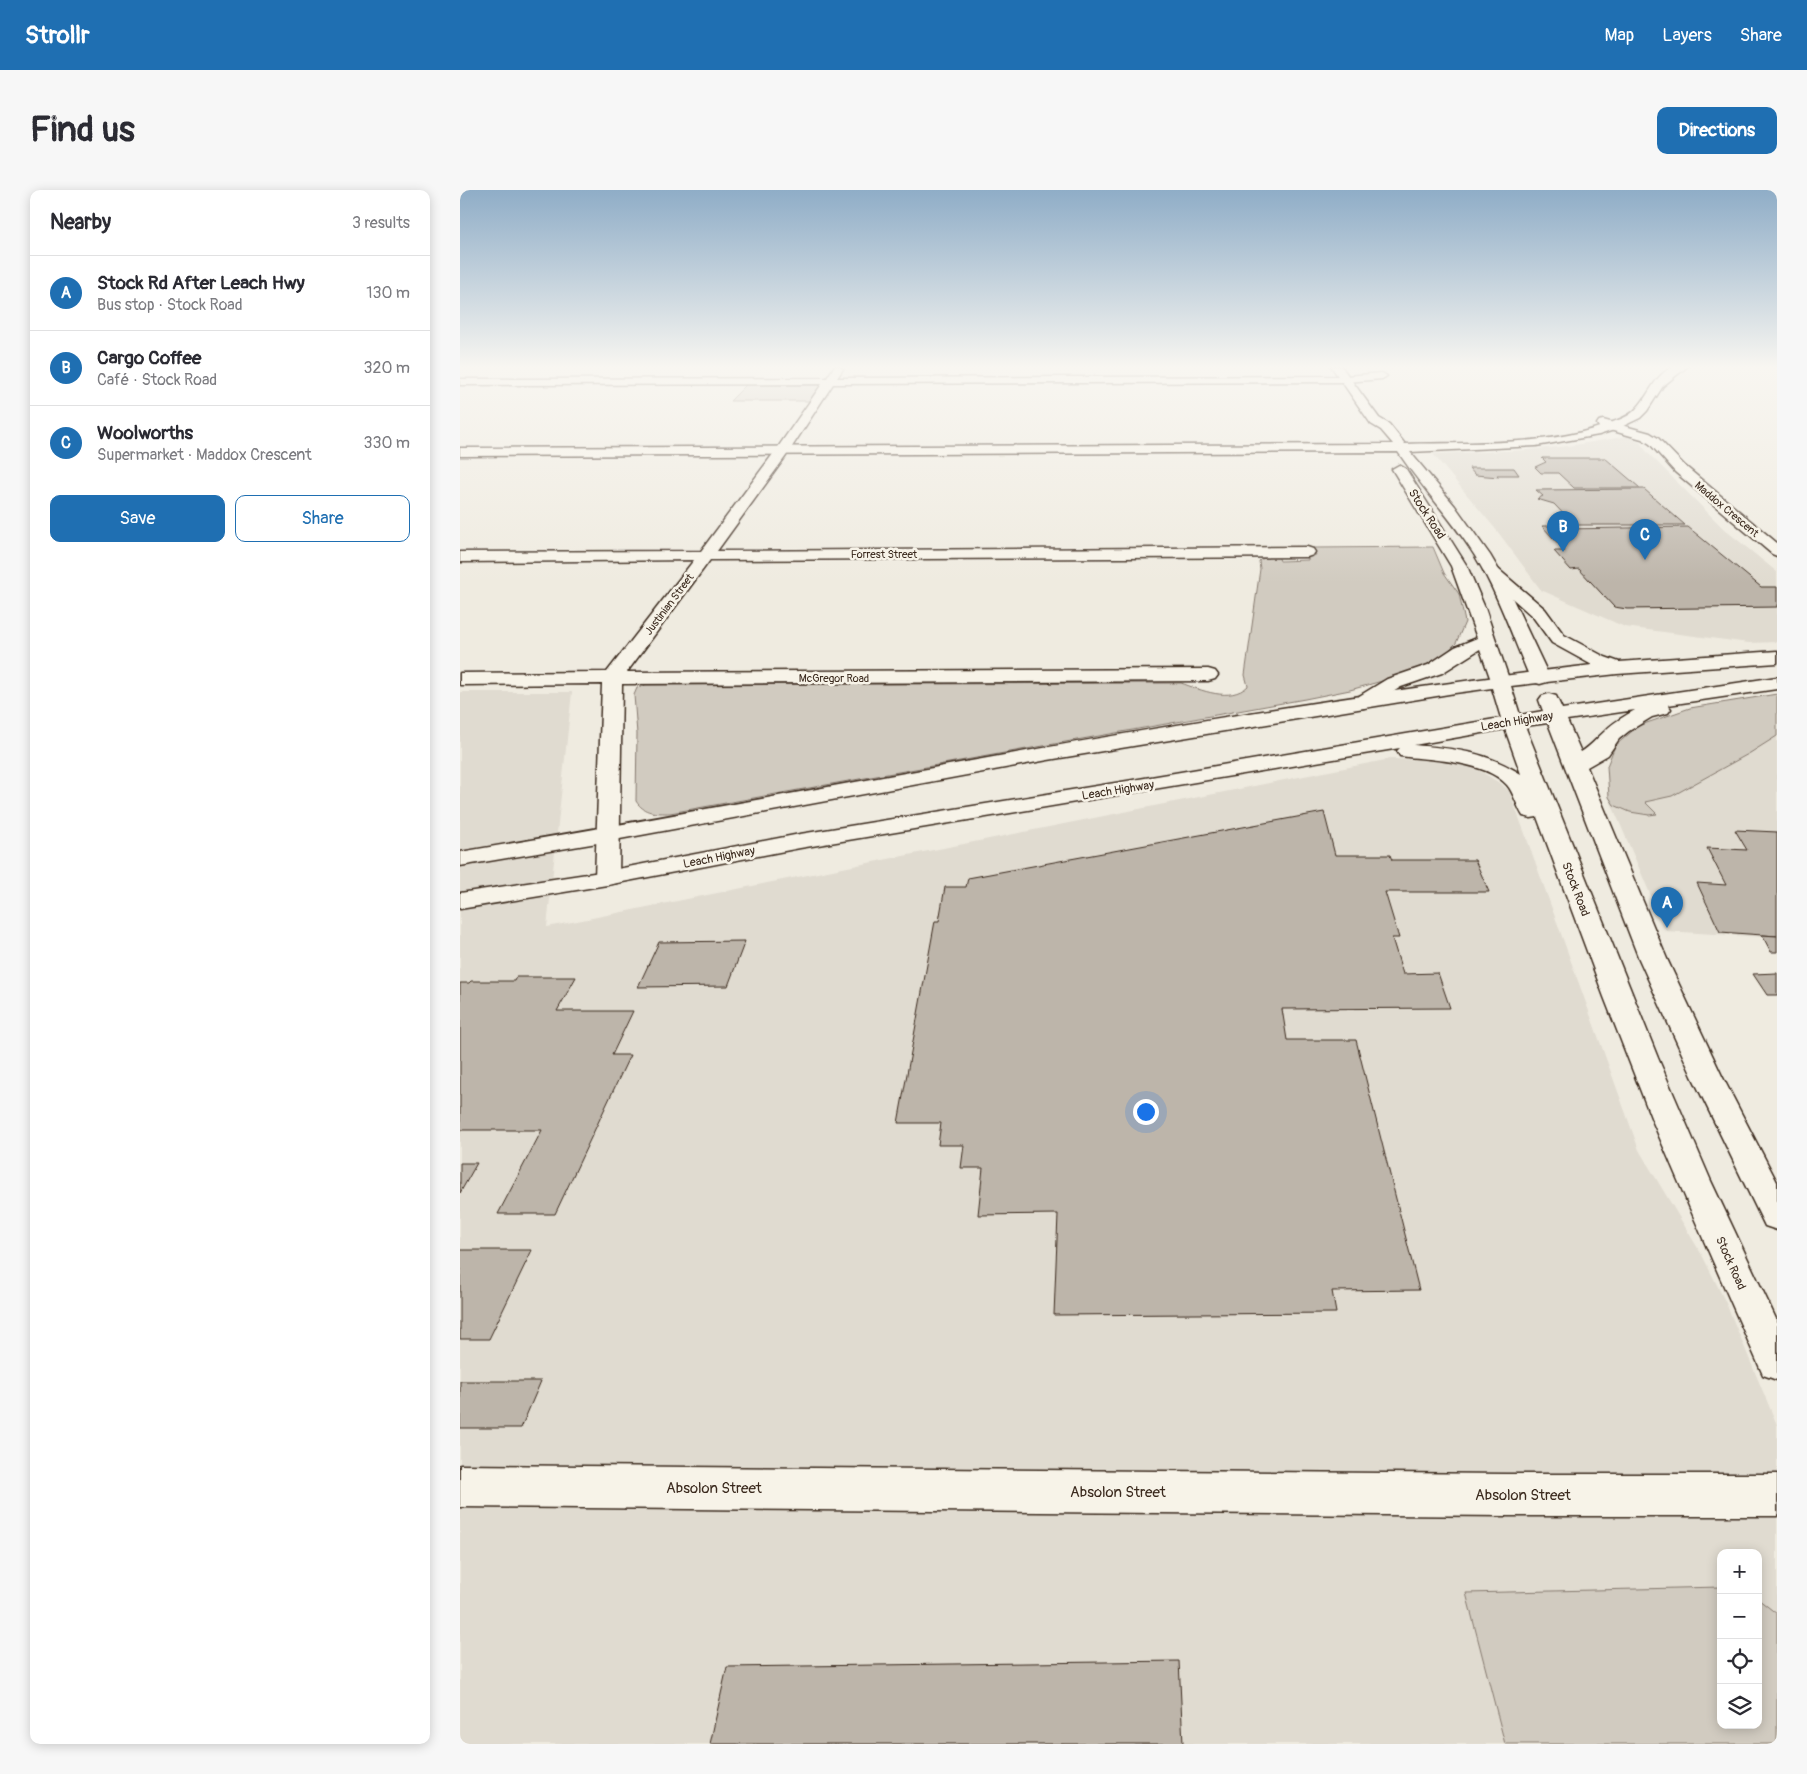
<!DOCTYPE html>
<html lang="en">
<head>
<meta charset="utf-8">
<style>
  :root { --surface:#fff; --page:#f7f7f7; --text:#2b2b33; --muted:#7c7c81; --line:#e1e1e2; --accent:#1f6fb2 }
  body { margin:0; font-family:Pangolin,sans-serif; background:var(--page); color:var(--text) }
  .controls { position:absolute; right:15px; bottom:15px; display:grid; overflow:hidden; border-radius:10px; box-shadow:0 2px 12px #0003 }
  .controls button { width:45px; height:45px; display:grid; place-items:center; padding:0; border:0; border-bottom:1px solid var(--line); background:var(--surface); color:var(--text); font:25px sans-serif }
  .you { position:absolute; left:685px; top:921px; width:18px; height:18px; margin:-12px; border:4px solid #fff; border-radius:50%; background:#1a73e8; box-shadow:0 0 0 8px #1a73e833 }
  .badge { display:grid; place-items:center; width:32px; height:32px; border-radius:50%; background:var(--accent); color:#fff; font-size:16px; font-weight:700 }
  .pin { position:absolute; translate:-50% -41px; filter:drop-shadow(0 1px 2px #0008) }
  .pin::after { content:''; position:absolute; top:26px; width:18px; height:15px; background:inherit; clip-path:polygon(0 0,100% 0,50% 100%) }
  .list { margin:0; padding:0; list-style:none }
  h2 { display:flex; justify-content:space-between; align-items:center; height:65px; margin:0; padding:0 20px; font-size:21px }
  h2 small { font-size:16px; font-weight:400; color:var(--muted) }
  .list li { display:grid; grid-template-columns:32px 1fr auto; gap:15px; align-items:center; box-sizing:border-box; height:75px; padding:0 20px; border-top:1px solid var(--line) }
  .list b { display:block; font-size:19px; white-space:nowrap }
  .list p { margin:0; font-size:16px; white-space:nowrap; color:var(--muted) }
  .list em { font-size:16px; font-style:normal; color:var(--muted) }
  .actions { display:flex; gap:10px; padding:15px 20px }
  .actions a { flex:1; padding:11px 0; border:1px solid var(--accent); border-radius:10px; text-align:center; font-size:18px; color:var(--accent) }
  .actions .main { background:var(--accent); color:#fff }
  .icon { flex:none; width:28px; height:28px; fill:none; stroke:currentColor; stroke-width:2; stroke-linecap:round; stroke-linejoin:round }
  .map { position:relative; flex:none; width:1317px; height:1554px; overflow:hidden; border-radius:10px }
  header { display:flex; align-items:center; gap:30px; box-sizing:border-box; height:70px; padding:0 25px; background:var(--accent); color:#fff }
  header strong { font-size:24px }
  nav { display:flex; gap:28px; margin-inline-start:auto; font-size:18px }
  .intro { display:flex; align-items:center; justify-content:space-between; box-sizing:border-box; height:120px; padding:0 30px }
  h1 { margin:0; font-size:35px }
  .button { padding:12px 22px; border-radius:10px; background:var(--accent); color:#fff; font-size:18px; font-weight:700 }
  main { display:flex; gap:30px; padding:0 30px }
  aside { flex:1; background:var(--surface); border-radius:10px; box-shadow:0 2px 12px #0003 }
  .map>svg:first-child { display:block }
  .built { fill:#e0dbd0; fill-rule:evenodd }
  .green { fill:#d1cbc0; stroke:#867a6f }
  .building { fill:#bdb5aa; stroke:#3b2a1e }
  .lines { fill:none; stroke-linecap:round; stroke-linejoin:round }
  .minor-casing { stroke:#3b2a1e; stroke-width:3 }
  .primary-casing { stroke:#3b2a1e; stroke-width:3 }
  .trunk-casing { stroke:#3b2a1e; stroke-width:3 }
  .minor { fill:#f7f3e8; fill-rule:evenodd }
  .primary { fill:#f7f3e8; fill-rule:evenodd }
  .trunk { fill:#f7f3e8; fill-rule:evenodd }
  .labels { text-anchor:middle; stroke-width:5; stroke-linejoin:round; paint-order:stroke }
  .far-street-label { font-size:11px; fill:#3b2a1e; stroke:#f7f3e8 }
  .street-label { font-size:12px; fill:#3b2a1e; stroke:#f7f3e8 }
  .near-street-label { font-size:15px; fill:#3b2a1e; stroke:#f7f3e8 }
</style>
</head>
<body>
<header>
<strong>Strollr</strong>
<nav><a>Map</a><a>Layers</a><a>Share</a></nav>
</header>
<div class="intro"><h1>Find us</h1><a class="button">Directions</a></div>
<main>
<aside>
<h2>Nearby<small>3 results</small></h2>
<ul class="list">
<li><span class="badge">A</span><div><b>Stock Rd After Leach Hwy</b><p>Bus stop · Stock Road</p></div><em>130 m</em></li>
<li><span class="badge">B</span><div><b>Cargo Coffee</b><p>Café · Stock Road</p></div><em>320 m</em></li>
<li><span class="badge">C</span><div><b>Woolworths</b><p>Supermarket · Maddox Crescent</p></div><em>330 m</em></li>
</ul>
<div class="actions"><a class="main">Save</a><a>Share</a></div>
</aside>
<div class="map">
<svg width="1317" height="1554" viewBox="0 0 1317 1554">
  <rect width="100%" height="100%" fill="#efebe0"/>
  <filter id="ink" filterUnits="userSpaceOnUse"><feTurbulence type="fractalNoise" baseFrequency=".02" numOctaves="2"/><feDisplacementMap in="SourceGraphic" scale="10" xChannelSelector="R" yChannelSelector="G"/><feConvolveMatrix kernelMatrix="1 2 1 2 8 2 1 2 1" color-interpolation-filters="sRGB"/></filter>
  <g filter="url(#ink)">
    <g class="built">
      <path d="M1169,246l10,5 8,11 77,77 53,43v70l-28,1 -124,-16 -84,-37 -43,-58 -65,-78 94,-4 41,-4z"/>
      <path d="M0,502h112l-25,235 843,-168 54,1 19,4 14,5 24,15 8,7 15,40 115,319 63,105 24,48 51,122v319h-1317zM1261,1363h37v172h-37z"/>
      <path d="M1317,542v206l-111,-7 -57,-133 35,2z"/>
    </g>
    <g class="green">
      <path d="M290,191h78l-10,20h-88z"/>
      <path d="M973,357l11,26 15,21 6,28 -9,21 -18,18 -24,11 -64,18 -45,9 -635,114c-14,0 -26,1 -34,-12l1,-67 -3,-39 3,-7 9,-3 535,-2c20,7 49,20 67,3l-3,-11 15,-106 -1,-8 2,-2 17,-3 2,5 28,-1v-5h8l-3,-7z"/>
      <path d="M1317,504v42l-27,17 -78,43 -27,6 12,12 -8,1 -19,-3 -16,-7 -5,-8 -2,-31 8,-20 23,-20 52,-18z"/>
      <path d="M1261,1397v138h37v-126l19,15v130h-272l-39,-151z"/>
    </g>
    <g class="building">
      <path d="M1082,268h63l35,30h-66l-16,-15h-17l-6,-6 11,-5z"/>
      <path d="M1009,278h45l5,7h-22l2,2 -24,-2z"/>
      <path d="M1184,299l41,36h-111l-20,-21 -17,-5 6,-3 -7,-6z"/>
      <path d="M1082,336h19l1,3 126,-2 73,60h16v20l-150,2 -13,-2 -35,-38 -8,1 -17,-19h11z"/>
      <path d="M864,622l11,43h55l2,5h83l14,32h-104l14,46h-7l11,36 35,-1 12,35 -168,1 5,31h69l63,250 -87,1 4,22 -282,2 4,-101 -80,1 5,-47h-22l3,-23h-26l3,-22h-43l37,-202h4l6,-34h21l2,-9z"/>
      <path d="M1275,640l42,2v104l-57,-4 -23,-49 29,2 -19,-37 40,2z"/>
      <path d="M1302,745l15,1v16h-6z"/>
      <path d="M285,751l-17,45 -90,1 21,-45z"/>
      <path d="M1317,783v22h-10l-14,-21z"/>
      <path d="M56,787h60l-19,34h76l-21,44h18l-75,159h-57l44,-84h-82v-147h9l2,-2h43z"/>
      <path d="M0,973h17l-17,30z"/>
      <path d="M0,1060h72l-43,89h-29z"/>
      <path d="M0,1191h81l-20,47h-61z"/>
      <path d="M719,1471l4,83h-473l17,-77z"/>
    </g>
    <g class="lines">
      <g class="minor-casing">
        <g id="minor">
          <path d="M378,176l5,3 -6,9 509,-2 36,-3 5,3 -5,3 -36,3 -513,2 -47,72 -69,95 590,-4 6,2 2,3 -2,3 -6,2 -597,3 -83,112 581,-3 7,2 3,4 -3,4 -7,2 -586,3 -3,194 -3,5 -9,2 -9,-2 -3,-5 7,-194 -142,1v-12l147,-1 87,-112 -234,2v-10l241,-1 75,-101 46,-66 -362,1v-6l367,-1 7,-11z"/>
          <path d="M1143,230l47,13 8,5 27,28 92,77v13l-5,-2 -97,-82 -25,-28 -8,-5 -43,-12 -2,-3 2,-3z"/>
          <path d="M0,1275l1046,9h271v42h-271l-1046,-9z"/>
        </g>
      </g>
      <g class="primary-casing">
        <g id="primary">
          <path d="M871,176h10l38,52 10,6 16,20c63,-2 150,3 208,-22 8,-3 17,-6 23,-13 17,-17 21,-46 52,-43l-25,20 -16,25 -7,7 -23,11 -18,6 -63,11 -126,6 45,54 35,49 10,17 50,106 -3,4 -7,2 -7,-2 -3,-4c-17,-40 -32,-84 -55,-122 -23,-37 -53,-68 -77,-104l-938,4v-8l933,-4 -12,-14 -10,-6z"/>
          <path d="M939,275l7,4 61,97 18,42 25,74 -3,4 -7,2 -7,-2 -13,-37 -38,24 -41,14 -31,19 -7,2 -7,-2 -3,-4 3,-4 31,-19 41,-14 27,-18 22,-9 -26,-72 -59,-97z"/>
        </g>
      </g>
      <g class="trunk-casing">
        <path id="trunk" d="M1032,377l6,2 47,40 19,26 41,22 14,5 158,-11v12l-160,11 -106,12 9,29 23,-4 -4,-11 3,-4 7,-2 7,2 6,13 215,-32v12l-109,16 3,4 -3,4 -16,4 -23,14 -10,8 -11,16 -21,12 80,192 55,117 55,106v48l-12,-4 -73,-150 -53,-117 -91,-236 -23,3 133,332 53,123 66,140v59l-14,-5 -59,-134 -52,-121 -48,-123 -67,-180 -6,1 -8,-2c-6,-9 -9,-23 -16,-31 -20,-23 -71,-25 -99,-28l-8,-1 -3,-5 3,-3 -600,100 -193,37 -147,24v-16l147,-22 193,-37 321,-52 380,-64 -9,-30 -37,5 -407,67 -439,81 -149,25v-14c377,-63 752,-143 1132,-187l-40,-22 -19,-26 -47,-42 -2,-3 2,-3zM1175,520c-10,6 -22,12 -30,21 -9,8 -14,15 -24,21l-14,-32zM1045,539l16,45c-37,-23 -65,-25 -107,-29z"/>
      </g>
      <use href="#minor" class="minor"/>
      <use href="#primary" class="primary"/>
      <use href="#trunk" class="trunk"/>
    </g>
  </g>
  <linearGradient id="sky" x2="0" y2="1"><stop stop-color="#8fadc7"/><stop offset="0.45" stop-color="#f8f6f1"/><stop offset="1" stop-color="#f8f6f1" stop-opacity="0"/></linearGradient>
  <rect width="1317" height="393" fill="url(#sky)"/>
  <g class="labels">
    <g class="far-street-label">
      <text transform="translate(1267 319) rotate(40)" y="4">Maddox Crescent</text>
      <text x="424" y="368">Forrest Street</text>
      <text transform="translate(209 414) rotate(-53)" y="4">Justinian Street</text>
      <text x="374" y="492">McGregor Road</text>
    </g>
    <g class="street-label">
      <text transform="translate(967 324) rotate(57)" y="4">Stock Road</text>
      <text transform="translate(1057 531) rotate(-9)" y="4">Leach Highway</text>
      <text transform="translate(658 600) rotate(-9)" y="4">Leach Highway</text>
      <text transform="translate(259 667) rotate(-11)" y="4">Leach Highway</text>
      <text transform="translate(1116 699) rotate(69)" y="4">Stock Road</text>
      <text transform="translate(1271 1073) rotate(66)" y="4">Stock Road</text>
    </g>
    <g class="near-street-label">
      <text x="254" y="1303">Absolon Street</text>
      <text x="658" y="1307">Absolon Street</text>
      <text x="1063" y="1310">Absolon Street</text>
    </g>
  </g>
</svg>
<div class="controls">
<button>+</button>
<button>−</button>
<button><svg class="icon" aria-label="locate" viewBox="0 0 24 24"><circle cx="12" cy="12" r="6"/><path d="M12 2v4M12 18v4M2 12h4M18 12h4"/></svg></button>
<button><svg class="icon" aria-label="layers" viewBox="0 0 24 24"><path d="M12 4l9 5-9 5-9-5zM3 14l9 5 9-5"/></svg></button>
</div>
<div class="you"></div>
<div class="pin badge" style="left:1207px;top:738px">A</div>
<div class="pin badge" style="left:1103px;top:362px">B</div>
<div class="pin badge" style="left:1185px;top:370px">C</div>
</div>
</main>
</body>
</html>
